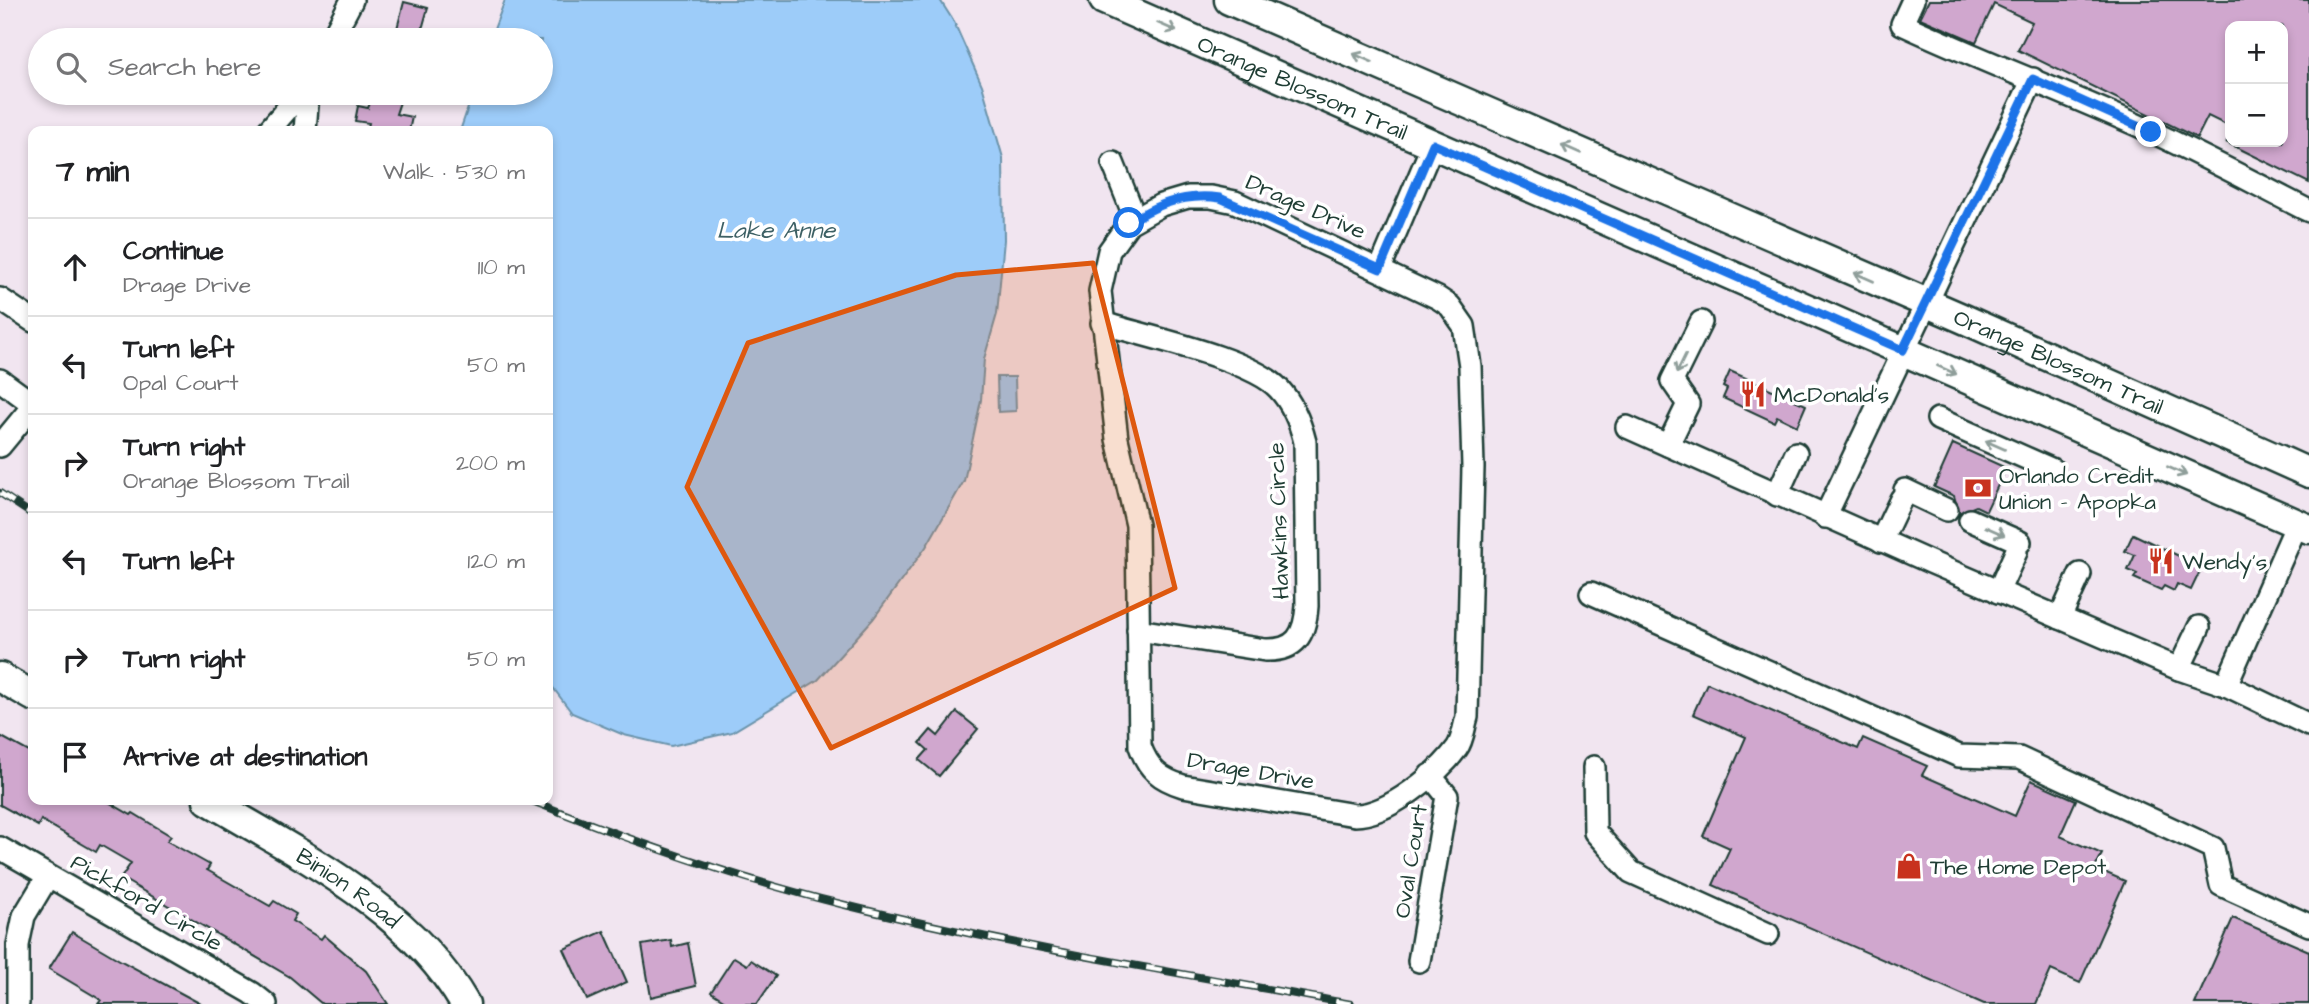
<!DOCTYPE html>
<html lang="en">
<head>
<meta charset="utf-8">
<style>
  :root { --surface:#fff; --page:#f2f2f2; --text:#202124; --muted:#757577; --line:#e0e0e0 }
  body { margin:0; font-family:"Architects Daughter",sans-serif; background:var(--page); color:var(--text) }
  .controls { position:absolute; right:21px; top:21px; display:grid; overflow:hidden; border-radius:14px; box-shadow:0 4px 10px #0003 }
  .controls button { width:63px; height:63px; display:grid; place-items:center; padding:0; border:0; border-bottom:2px solid var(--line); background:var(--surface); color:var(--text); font:35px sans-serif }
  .stop { position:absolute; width:21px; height:21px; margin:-16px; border:5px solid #1a73e8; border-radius:50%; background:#fff }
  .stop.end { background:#1a73e8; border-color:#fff; box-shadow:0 2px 7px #0008 }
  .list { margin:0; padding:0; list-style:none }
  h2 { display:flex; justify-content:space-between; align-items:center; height:91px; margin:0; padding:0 28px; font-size:30px }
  h2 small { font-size:23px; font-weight:400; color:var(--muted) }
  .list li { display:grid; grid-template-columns:46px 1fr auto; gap:21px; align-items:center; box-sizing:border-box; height:98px; padding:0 28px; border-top:2px solid var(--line) }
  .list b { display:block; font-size:26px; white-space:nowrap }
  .list p { margin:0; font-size:23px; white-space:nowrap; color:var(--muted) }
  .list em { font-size:23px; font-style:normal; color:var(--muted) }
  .icon { flex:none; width:38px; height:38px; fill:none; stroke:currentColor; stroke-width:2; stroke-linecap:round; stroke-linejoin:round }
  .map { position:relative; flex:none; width:2309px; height:1004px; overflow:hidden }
  .search { position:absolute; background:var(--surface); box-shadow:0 4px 10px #0003; left:28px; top:28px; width:525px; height:77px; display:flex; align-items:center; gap:18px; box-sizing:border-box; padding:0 24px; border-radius:38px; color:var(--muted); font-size:26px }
  .panel { position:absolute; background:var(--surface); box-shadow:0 4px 10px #0003; left:28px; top:126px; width:525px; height:679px; border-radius:14px }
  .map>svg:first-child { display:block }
  .water { fill:#9dccf9; stroke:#6b93aa; stroke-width:2 }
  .building { fill:#d0a7ce; stroke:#1f3d34; stroke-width:2 }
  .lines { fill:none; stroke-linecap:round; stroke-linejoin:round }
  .minor-casing { stroke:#1f3d34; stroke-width:26 }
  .major-casing { stroke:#1f3d34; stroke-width:33 }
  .minor { stroke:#fff; stroke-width:21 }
  .major { stroke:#fff; stroke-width:28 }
  .rail-casing { stroke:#1f3d34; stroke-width:8 }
  .rail { stroke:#fff; stroke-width:5; stroke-dasharray:16; stroke-linecap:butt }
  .oneway { stroke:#8f9e9a }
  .route { stroke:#1a73e8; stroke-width:9 }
  .marked { fill:#de580e; fill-opacity:0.2; stroke:#de580e; stroke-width:5; stroke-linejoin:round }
  .labels { text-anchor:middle; stroke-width:7; stroke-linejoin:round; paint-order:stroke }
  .street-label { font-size:23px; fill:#1f3d34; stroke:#fff }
  .poi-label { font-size:23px; fill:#1f3d34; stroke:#fff; text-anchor:start }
  .water-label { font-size:24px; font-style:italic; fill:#3e6165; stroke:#fff }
</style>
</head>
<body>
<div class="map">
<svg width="2309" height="1004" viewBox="0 0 2309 1004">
  <rect width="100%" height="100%" fill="#f1e5f0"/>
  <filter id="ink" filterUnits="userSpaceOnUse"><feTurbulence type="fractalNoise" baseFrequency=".0143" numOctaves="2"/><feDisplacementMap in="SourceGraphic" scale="14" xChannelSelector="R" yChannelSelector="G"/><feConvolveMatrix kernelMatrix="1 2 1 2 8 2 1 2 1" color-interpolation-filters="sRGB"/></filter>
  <g filter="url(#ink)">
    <g class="water">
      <path d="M505,0h435l14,22 28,63 21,73 1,82 -7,74 -13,45 -3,41 -17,81 -38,66 -53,72 -55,61 -86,52 -61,14 -47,-11 -52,-22 -24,-32v-550h-88l13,-38h68v-53h-51z"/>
      <path d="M997,377h18l1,34 -18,1z"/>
    </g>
    <g class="building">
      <path d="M1929,0h380v183l-83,-41h57v-116h-53v101l-22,-11 -11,22 -179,-88 14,-28 -38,-18 -18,38 -56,-24z"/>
      <path d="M404,2l24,6 -9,32h-25z"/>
      <path d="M374,93h29l-7,21 16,3 -3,14h-42l2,-8 -14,-2 3,-15 10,2z"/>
      <path d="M1730,371l76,34 -9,21 -20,-10 -3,6 -51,-24 4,-9 -4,-2z"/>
      <path d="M1953,444l53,24 -20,43 -10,-5 -17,7 -5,-17 -20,-9z"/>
      <path d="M2133,534l69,33 -11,23 -14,-6 -3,7 -10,-5 -3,4 -27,-12 3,-4 -9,-4 7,-15 -10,-4z"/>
      <path d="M1707,683l151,66 5,-11 64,28 -5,9 93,41 16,-36 45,20 -16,36 42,18 -7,14 30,13 -45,102 -29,-13 -15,34h-52l-271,-119 17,-37 -27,-12 43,-99 -53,-23z"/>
      <path d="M957,712l21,17 -39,47 -20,-16 9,-10 -8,-7 11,-13 7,6z"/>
      <path d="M0,736l33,18v46h72l26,15 2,-2 38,23 -4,5 43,24 -3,5 63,36 4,-5 22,13 -4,7 29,18 3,-4 42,36 22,33h-66l-32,-27 -169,-99 10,-15 -31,-18 -4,7 -55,-32 -3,6 -38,-21z"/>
      <path d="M2233,918l76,33v53h-114z"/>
      <path d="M604,931l23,51 -40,18 -23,-51z"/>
      <path d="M72,932l51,30 78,42h-103l3,-4 -52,-31z"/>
      <path d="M671,940l1,7 16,-4 8,43 -45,11 -9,-52z"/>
      <path d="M734,957l13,8 4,-5 25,16 -19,28h-27l-19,-12z"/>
    </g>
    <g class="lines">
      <g class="minor-casing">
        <g id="minor">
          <path d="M1913,0l-11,24c78,36 157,66 235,101 58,26 115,57 172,86"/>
          <path d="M331,40l21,-40"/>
          <path d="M268,131l33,-38"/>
          <path d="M305,131l3,-38"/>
          <path d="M1113,163l22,55"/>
          <path d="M1188,197h23l24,5 203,96 12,8 14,20 6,40 3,101 -6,250c-3,9 -4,23 -10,31 -19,26 -69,67 -102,67l-172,-29c-23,-7 -35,-17 -43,-40l-3,-221 -20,-86 -17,-148 9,-40 20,-28 32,-18z"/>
          <path d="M1380,269l53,-125"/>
          <path d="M0,299l33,22"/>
          <path d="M1102,323c42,13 150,36 177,66 14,15 21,33 26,53l2,164c-2,29 -11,45 -42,44l-127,-20"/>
          <path d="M0,380l33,24"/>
          <path d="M1938,419l115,51"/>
          <path d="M1627,427l303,135 249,107 47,16 83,40"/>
          <path d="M1668,445l20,-41 -16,-23 29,-59"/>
          <path d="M0,446l33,-40"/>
          <path d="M1905,490l42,20"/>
          <path d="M1777,495l19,-42"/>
          <path d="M1825,517l208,-438"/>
          <path d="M1970,520l50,22"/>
          <path d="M1881,541l20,-42"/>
          <path d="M1998,592l18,-40"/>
          <path d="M1591,593l368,163 60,2 194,90 8,37 88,40"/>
          <path d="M2060,618l20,-44"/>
          <path d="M2179,669l20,-42"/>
          <path d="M2226,685l71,-161"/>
          <path d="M1594,767l1,65 36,40 137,62"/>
          <path d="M0,848l252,145 14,11"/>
          <path d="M1419,961l28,-165 -17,-21"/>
          <path d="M18,1004v-59l6,-29 24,-40"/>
        </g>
      </g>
      <g class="major-casing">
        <g id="major">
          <path id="s1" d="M1104,0l1205,529"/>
          <path id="s2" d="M1229,0l735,319 345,154"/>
          <path d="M0,677l33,19"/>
          <path id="s3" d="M208,800c92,55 201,107 257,204"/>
        </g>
      </g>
      <use href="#minor" class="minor"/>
      <use href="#major" class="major"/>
      <g class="rail-casing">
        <g id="rail">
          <path d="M0,493l33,22"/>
          <path d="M530,800c101,41 205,78 311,104 168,42 340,69 510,100"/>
        </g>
      </g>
      <use href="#rail" class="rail"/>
    </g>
    <defs><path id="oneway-shaft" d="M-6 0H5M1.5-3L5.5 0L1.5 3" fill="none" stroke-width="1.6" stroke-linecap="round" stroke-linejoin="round" transform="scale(1.75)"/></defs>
    <g class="oneway">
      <use href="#oneway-shaft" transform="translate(1167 27) rotate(24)"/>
      <use href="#oneway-shaft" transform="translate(1363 58) rotate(-156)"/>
      <use href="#oneway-shaft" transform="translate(1571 149) rotate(-156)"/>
      <use href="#oneway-shaft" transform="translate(1864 277) rotate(-156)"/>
      <use href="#oneway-shaft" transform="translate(1681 364) rotate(116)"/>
      <use href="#oneway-shaft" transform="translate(1947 370) rotate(24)"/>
      <use href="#oneway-shaft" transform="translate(1995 445) rotate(-156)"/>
      <use href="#oneway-shaft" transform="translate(2177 471) rotate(24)"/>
      <use href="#oneway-shaft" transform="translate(1995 531) rotate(24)"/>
    </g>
  </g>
  <g class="lines" filter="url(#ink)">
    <path class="route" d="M1129,223c28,-20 57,-30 91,-25l160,71 53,-125 470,206 130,-271 118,53"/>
  </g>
  <path class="marked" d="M1093,263l82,325 -344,160 -144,-261 61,-144 208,-68z"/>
  <defs>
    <g id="restaurant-bare" transform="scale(2.1)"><path d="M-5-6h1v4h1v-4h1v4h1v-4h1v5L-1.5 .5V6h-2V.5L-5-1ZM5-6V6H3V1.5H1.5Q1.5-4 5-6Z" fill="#c8321e" stroke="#fff" stroke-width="2.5" paint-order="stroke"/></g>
    <g id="bank-bare" transform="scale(2.1)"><path d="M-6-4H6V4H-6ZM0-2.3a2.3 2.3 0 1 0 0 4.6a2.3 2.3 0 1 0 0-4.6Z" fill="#c8321e" stroke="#fff" stroke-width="2.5" paint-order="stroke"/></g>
    <g id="shop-bare" transform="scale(2.1)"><path d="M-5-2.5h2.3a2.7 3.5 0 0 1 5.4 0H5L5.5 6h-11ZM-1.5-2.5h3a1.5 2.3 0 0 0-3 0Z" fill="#c8321e" stroke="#fff" stroke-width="2.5" paint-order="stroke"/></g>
  </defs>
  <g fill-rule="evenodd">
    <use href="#restaurant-bare" x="1753" y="394"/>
    <use href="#bank-bare" x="1978" y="488"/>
    <use href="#restaurant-bare" x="2161" y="561"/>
    <use href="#shop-bare" x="1909" y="866"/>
  </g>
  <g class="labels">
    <g class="street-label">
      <text dy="8" stroke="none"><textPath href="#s1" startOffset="217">Orange Blossom Trail</textPath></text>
      <text transform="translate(1306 206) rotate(24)" y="8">Drage Drive</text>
      <text dy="8" stroke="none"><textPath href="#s2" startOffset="905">Orange Blossom Trail</textPath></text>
      <text transform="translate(1278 521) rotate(-92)" y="8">Hawkins Circle</text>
      <text transform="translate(1251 770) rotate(10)" y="8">Drage Drive</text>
      <text transform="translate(1410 861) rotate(-81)" y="8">Oval Court</text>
      <text dy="8" stroke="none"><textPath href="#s3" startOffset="166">Binion Road</textPath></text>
      <text transform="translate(147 902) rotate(30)" y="8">Pickford Circle</text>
    </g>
    <g class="poi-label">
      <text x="1774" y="402">McDonald's</text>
      <text x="1999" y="483">Orlando Credit<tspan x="1999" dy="26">Union - Apopka</tspan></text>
      <text x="2182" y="569">Wendy's</text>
      <text x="1930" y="874">The Home Depot</text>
    </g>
    <g class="water-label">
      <text x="776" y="238">Lake Anne</text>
    </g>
  </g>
</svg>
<div class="controls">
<button>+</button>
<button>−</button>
</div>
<div class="stop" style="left:1129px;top:223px"></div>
<div class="stop end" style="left:2151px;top:132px"></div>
<div class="search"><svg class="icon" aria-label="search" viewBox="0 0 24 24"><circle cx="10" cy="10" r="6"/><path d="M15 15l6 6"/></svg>Search here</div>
<section class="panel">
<h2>7 min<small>Walk · 530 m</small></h2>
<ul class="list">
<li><svg class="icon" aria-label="ahead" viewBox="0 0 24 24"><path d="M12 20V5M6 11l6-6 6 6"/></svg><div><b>Continue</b><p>Drage Drive</p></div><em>110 m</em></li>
<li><svg class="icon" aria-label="left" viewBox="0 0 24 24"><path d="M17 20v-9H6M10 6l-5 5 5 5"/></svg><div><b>Turn left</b><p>Opal Court</p></div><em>50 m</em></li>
<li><svg class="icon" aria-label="right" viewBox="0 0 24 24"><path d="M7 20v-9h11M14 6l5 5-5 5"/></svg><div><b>Turn right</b><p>Orange Blossom Trail</p></div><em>200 m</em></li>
<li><svg class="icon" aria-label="left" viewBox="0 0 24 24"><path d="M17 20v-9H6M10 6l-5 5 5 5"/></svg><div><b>Turn left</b></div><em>120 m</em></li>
<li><svg class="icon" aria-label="right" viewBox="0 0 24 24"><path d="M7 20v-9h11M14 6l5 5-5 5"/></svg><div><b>Turn right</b></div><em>50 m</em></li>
<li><svg class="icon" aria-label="arrive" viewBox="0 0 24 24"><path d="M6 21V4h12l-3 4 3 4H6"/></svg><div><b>Arrive at destination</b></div></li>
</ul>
</section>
</div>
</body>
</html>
